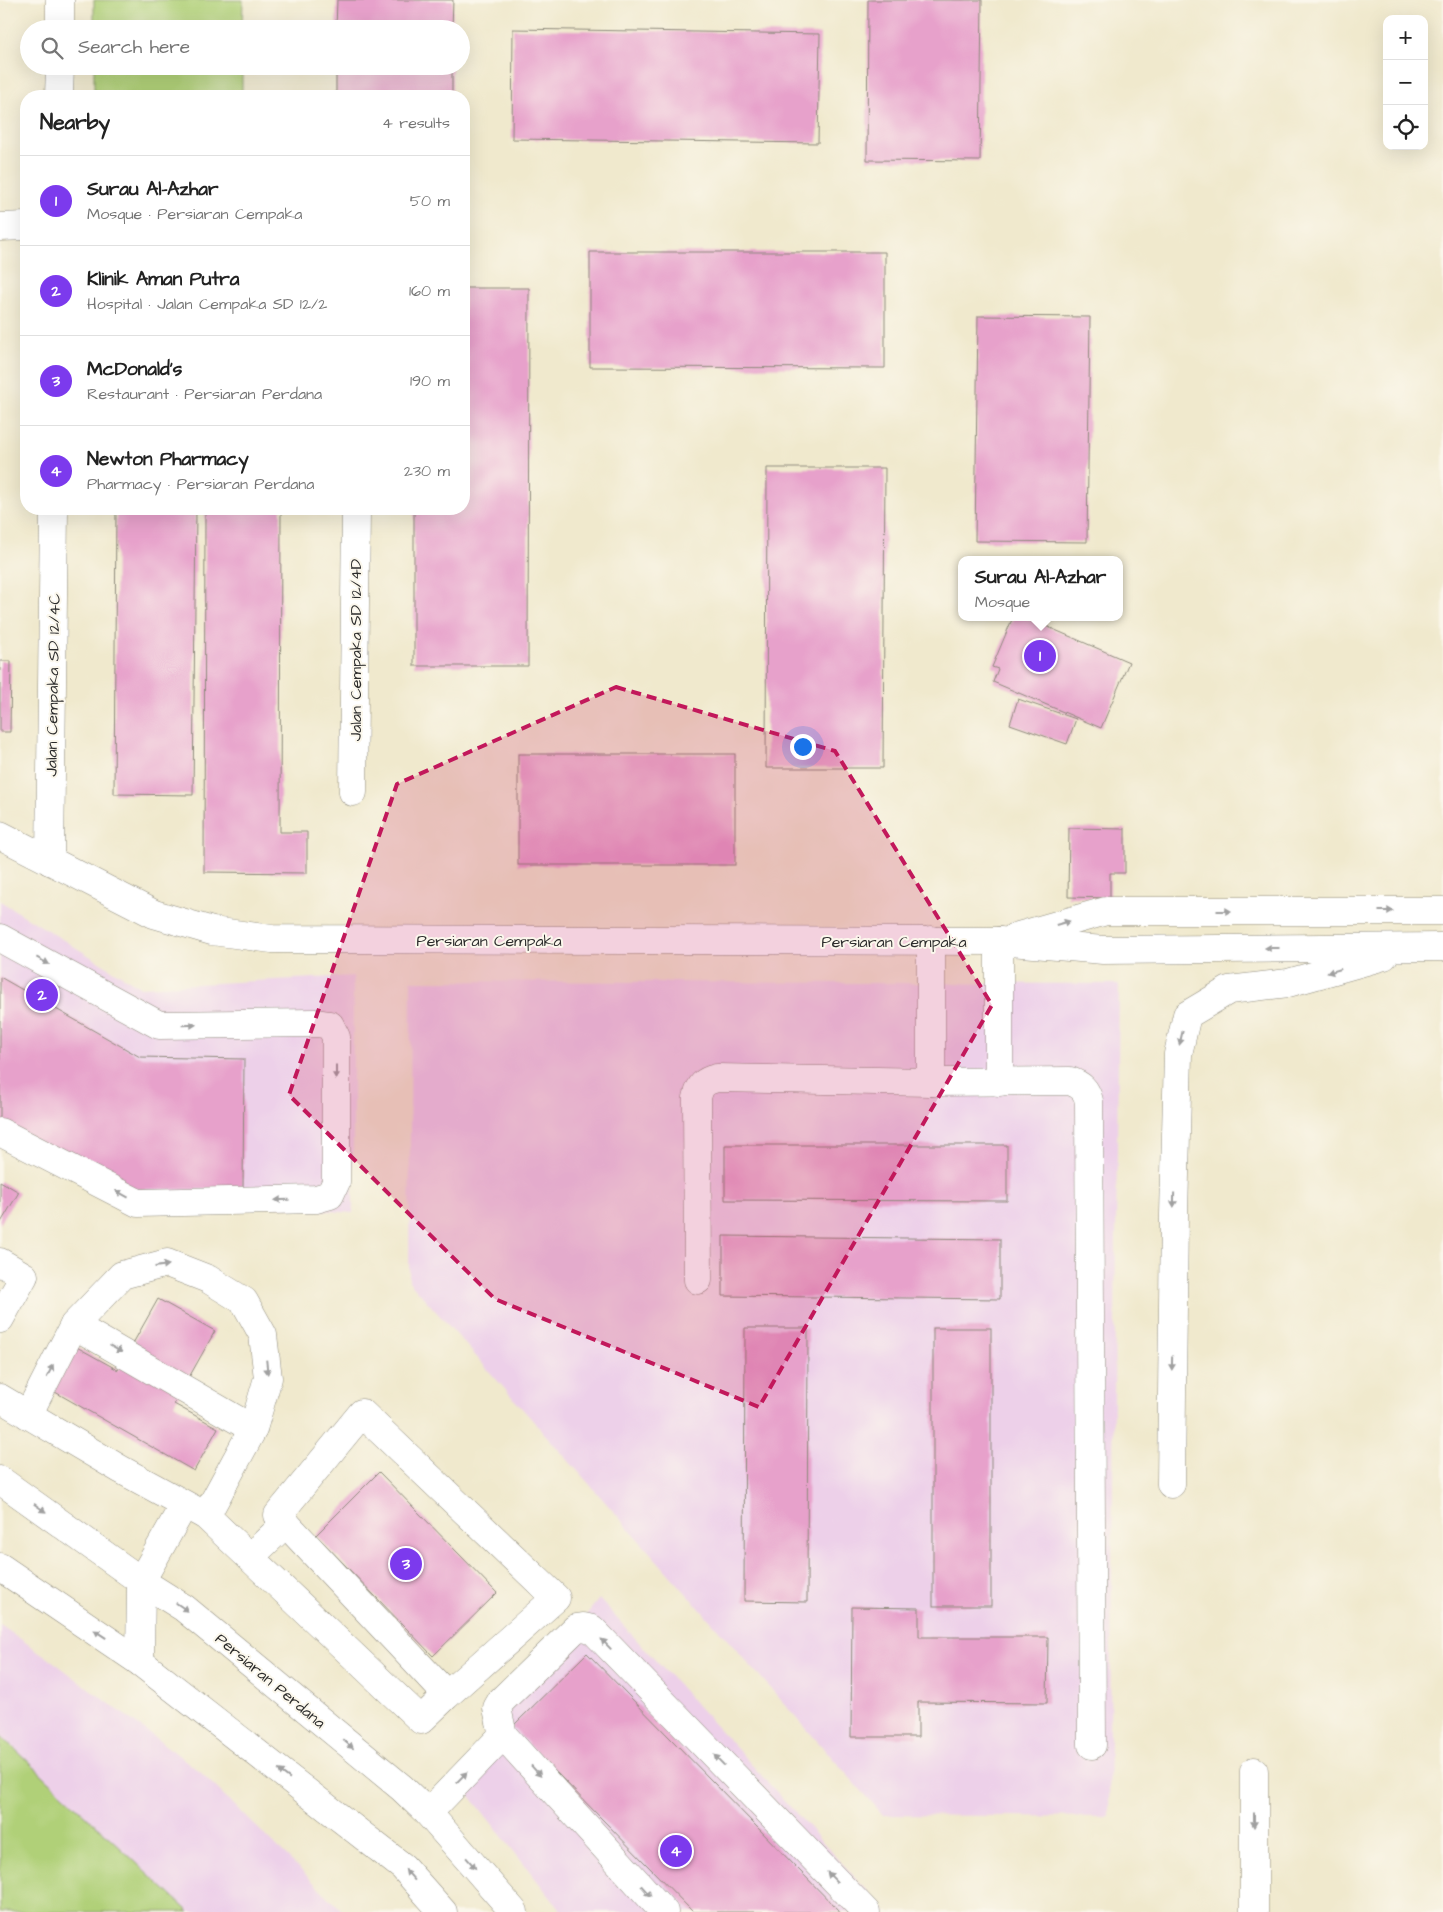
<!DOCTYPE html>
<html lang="en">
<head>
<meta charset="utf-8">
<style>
  :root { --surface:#fff; --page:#f2f2f2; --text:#222; --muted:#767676; --line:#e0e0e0; --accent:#7c3aed }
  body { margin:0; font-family:"Architects Daughter",sans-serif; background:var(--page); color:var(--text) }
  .controls { position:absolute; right:15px; top:15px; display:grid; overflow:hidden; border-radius:10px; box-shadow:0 5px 20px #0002 }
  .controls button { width:45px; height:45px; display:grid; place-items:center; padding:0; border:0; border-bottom:1px solid var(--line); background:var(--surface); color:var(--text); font:25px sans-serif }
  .you { position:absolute; left:802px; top:746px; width:18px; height:18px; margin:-12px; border:4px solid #fff; border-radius:50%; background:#1a73e8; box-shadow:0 0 0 8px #1a73e833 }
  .badge { display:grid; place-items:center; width:32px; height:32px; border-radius:50%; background:var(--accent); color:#fff; font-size:16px; font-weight:700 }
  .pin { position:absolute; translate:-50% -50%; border:2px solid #fff; box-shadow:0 1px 5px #0006 }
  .popup { position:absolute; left:958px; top:556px; width:165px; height:65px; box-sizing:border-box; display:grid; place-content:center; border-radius:10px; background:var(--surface); filter:drop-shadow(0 1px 4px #0005); font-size:16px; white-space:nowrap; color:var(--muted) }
  .popup b { font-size:19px; color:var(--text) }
  .popup::after { content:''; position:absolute; left:50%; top:100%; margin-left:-10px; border:10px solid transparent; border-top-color:var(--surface) }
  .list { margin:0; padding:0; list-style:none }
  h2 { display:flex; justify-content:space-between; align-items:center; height:65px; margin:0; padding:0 20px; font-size:21px }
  h2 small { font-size:16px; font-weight:400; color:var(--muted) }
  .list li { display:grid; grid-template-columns:32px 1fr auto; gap:15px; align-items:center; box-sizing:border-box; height:90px; padding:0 20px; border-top:1px solid var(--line) }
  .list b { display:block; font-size:19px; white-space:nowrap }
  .list p { margin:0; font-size:16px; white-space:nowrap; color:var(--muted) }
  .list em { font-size:16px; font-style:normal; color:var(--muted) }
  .icon { flex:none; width:28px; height:28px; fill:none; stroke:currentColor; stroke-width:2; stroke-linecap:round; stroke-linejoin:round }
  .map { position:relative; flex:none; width:1443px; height:1912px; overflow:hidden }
  .search { position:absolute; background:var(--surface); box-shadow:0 5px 20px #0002; left:20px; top:20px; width:450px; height:55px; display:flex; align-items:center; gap:12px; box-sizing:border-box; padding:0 18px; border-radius:28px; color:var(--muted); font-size:19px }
  .panel { position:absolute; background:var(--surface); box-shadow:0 5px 20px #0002; left:20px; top:90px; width:450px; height:425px; border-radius:20px }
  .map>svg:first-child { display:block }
  .built { fill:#edd0e9 }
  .green { fill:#b0d078; stroke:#6e7e52 }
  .building { fill:#e7a1cb }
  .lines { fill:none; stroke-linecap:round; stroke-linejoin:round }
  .minor-casing { stroke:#8e8a7c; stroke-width:29 }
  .major-casing { stroke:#8e8a7c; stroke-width:29 }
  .minor { stroke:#fff; stroke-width:28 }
  .major { stroke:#fff; stroke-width:28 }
  .oneway { fill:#a0a0a0 }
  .marked { fill:#c2185b; fill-opacity:0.2; stroke:#c2185b; stroke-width:4; stroke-dasharray:10 6; stroke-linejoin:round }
  .labels { text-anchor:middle; stroke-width:4; stroke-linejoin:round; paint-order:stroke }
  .street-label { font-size:16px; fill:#2b2b2b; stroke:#fbf7ec }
</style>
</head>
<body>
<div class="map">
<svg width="1443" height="1912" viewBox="0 0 1443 1912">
  <rect width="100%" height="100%" fill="#fbf7ec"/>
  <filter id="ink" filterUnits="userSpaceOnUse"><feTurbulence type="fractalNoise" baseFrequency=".02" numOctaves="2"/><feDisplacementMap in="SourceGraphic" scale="10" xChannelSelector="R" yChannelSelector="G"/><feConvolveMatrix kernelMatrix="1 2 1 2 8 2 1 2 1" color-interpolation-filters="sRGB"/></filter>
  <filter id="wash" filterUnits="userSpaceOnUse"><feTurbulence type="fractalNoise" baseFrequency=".0096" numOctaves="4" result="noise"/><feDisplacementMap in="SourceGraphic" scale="20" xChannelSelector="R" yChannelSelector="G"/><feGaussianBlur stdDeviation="1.12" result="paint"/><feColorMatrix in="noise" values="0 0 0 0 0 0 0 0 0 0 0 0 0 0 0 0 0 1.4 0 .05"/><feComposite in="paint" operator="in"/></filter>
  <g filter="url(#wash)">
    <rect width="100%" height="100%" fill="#f0e9cd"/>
    <g class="built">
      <path d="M0,901l140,86 213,-11v237l-233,-20 -120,-66z"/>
      <path d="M411,981l708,3 -10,833 -226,-2 -474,-534z"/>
      <path d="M599,1599l288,313h-325l-107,-135z"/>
      <path d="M0,1625l47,32 150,112 147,143h-344z"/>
    </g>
    <g class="green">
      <path d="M94,0h149l-1,29h-148z"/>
      <rect x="94" y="66" width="148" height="30"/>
      <path d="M0,1735l189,177h-189z"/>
    </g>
    <g id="blocks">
      <g class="building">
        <path d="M337,0h116l-1,29h-116z"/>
        <path d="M868,0h114l-2,161 -113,-1z"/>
        <path d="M513,29l307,5 -2,109 -306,-4z"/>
        <rect x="336" y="66" width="116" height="30"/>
        <path d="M590,252h295v116l-295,-1z"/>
        <path d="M464,288h65l-1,378h-114v-157h50z"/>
        <path d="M978,316l112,1 -3,225 -112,-1z"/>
        <path d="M767,468h118l-2,300h-117z"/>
        <path d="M116,509h80l-3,286 -79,-1z"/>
        <path d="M205,509h76l-1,323h27v41l-103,-1z"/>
        <path d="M1013,617h12l104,45 -28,66 -108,-46 5,-13 -6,-2z"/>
        <path d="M0,661h11l-1,71h-10z"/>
        <path d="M1018,699l58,20 -9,25 -57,-20z"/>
        <rect x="518" y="754" width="217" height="111"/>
        <path d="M1069,828l56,1v44h-15v25l-42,-1z"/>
        <path d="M0,977l140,80 104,2 -1,130h-135l-108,-63z"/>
        <path d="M725,1145h282v56l-282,-1z"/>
        <path d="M0,1181l19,11 -19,32z"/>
        <path d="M723,1236l277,3v60l-277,-3z"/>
        <path d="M158,1299l57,32 -41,73 44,24 -24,43 -146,-83 25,-43 45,25z"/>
        <path d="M745,1328h63l-1,274 -63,-1z"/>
        <rect x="933" y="1328" width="58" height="278"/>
        <path d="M379,1472l118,121 -64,63 -117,-121z"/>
        <path d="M852,1607l67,1v29h129l-1,66 -129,-1v35h-67z"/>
        <path d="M587,1653l253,259h-147l-181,-185z"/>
      </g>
    </g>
  </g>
  <g filter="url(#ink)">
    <use href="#blocks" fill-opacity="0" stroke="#8e8a7c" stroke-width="1"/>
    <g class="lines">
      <g class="minor-casing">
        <g id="minor">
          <path d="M60,29v-29"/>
          <path d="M59,96l1,-30"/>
          <path d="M0,227l26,-1"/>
          <path d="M353,792l3,-283"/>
          <path d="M0,835l154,79 58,17 60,8 727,2 104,9 340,-3"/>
          <path d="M50,861l4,-352"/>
          <path d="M1015,937l91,-26h337"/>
          <path d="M0,938l159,87 157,-2 14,2 6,12v145l-6,13 -14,4 -178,4 -138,-71"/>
          <path d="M931,940v142"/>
          <path d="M999,941v141"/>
          <path d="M0,1262l24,14 -24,43"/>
          <path d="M698,1280l-1,-182c3,-13 7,-17 20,-20l214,4 139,-1c11,4 16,8 19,20l3,644"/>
          <path d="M74,1325l179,104"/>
          <path d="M0,1398l120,71 86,47 215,204 26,-25"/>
          <path d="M362,1413l194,185 -109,97 -169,-180z"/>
          <path d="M28,1415l46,-90 48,-50 45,-12 41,16 36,22 19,34 5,43 -15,51 -47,87"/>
          <path d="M1171,1484l3,-269 4,-161 9,-39 42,-25 59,-7 96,-27"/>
          <path d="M250,1557l36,-34"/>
          <path d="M140,1662l1,-81 43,-76"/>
          <path d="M1254,1771v141"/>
          <path d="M428,1813l75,-78"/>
          <path d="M664,1912l-161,-177 -6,-27 4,-7 75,-73 7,-1 9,2 274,283"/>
        </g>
      </g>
      <g class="major-casing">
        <g id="major">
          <path d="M0,1480l141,101 43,27 218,180 26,25 86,99"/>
          <path d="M0,1567l140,95 263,205 40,45"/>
        </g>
      </g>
      <use href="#minor" class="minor"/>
      <use href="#major" class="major"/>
    </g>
    <defs><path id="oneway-solid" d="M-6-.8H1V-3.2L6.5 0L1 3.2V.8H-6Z" transform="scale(1.25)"/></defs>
    <g class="oneway">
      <use href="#oneway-solid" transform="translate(1224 911)"/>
      <use href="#oneway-solid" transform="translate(1386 911)"/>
      <use href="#oneway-solid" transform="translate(1063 923) rotate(-16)"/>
      <use href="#oneway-solid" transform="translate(1272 948) rotate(180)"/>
      <use href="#oneway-solid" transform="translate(43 961) rotate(28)"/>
      <use href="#oneway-solid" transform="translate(1334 971) rotate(164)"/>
      <use href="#oneway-solid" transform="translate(189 1025) rotate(-1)"/>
      <use href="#oneway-solid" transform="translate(1181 1038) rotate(103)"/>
      <use href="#oneway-solid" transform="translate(336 1072) rotate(90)"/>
      <use href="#oneway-solid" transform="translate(122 1194) rotate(-151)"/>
      <use href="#oneway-solid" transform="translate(282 1200) rotate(179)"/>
      <use href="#oneway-solid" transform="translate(1174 1200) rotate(91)"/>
      <use href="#oneway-solid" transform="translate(162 1266) rotate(-8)"/>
      <use href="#oneway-solid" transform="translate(116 1349) rotate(30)"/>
      <use href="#oneway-solid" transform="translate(1172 1363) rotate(91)"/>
      <use href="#oneway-solid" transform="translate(267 1367) rotate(84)"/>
      <use href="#oneway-solid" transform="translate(50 1371) rotate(-63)"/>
      <use href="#oneway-solid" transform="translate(40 1508) rotate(35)"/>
      <use href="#oneway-solid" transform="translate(182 1607) rotate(35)"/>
      <use href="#oneway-solid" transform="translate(100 1634) rotate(-146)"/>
      <use href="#oneway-solid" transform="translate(606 1644) rotate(-134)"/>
      <use href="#oneway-solid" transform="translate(348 1744) rotate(40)"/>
      <use href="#oneway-solid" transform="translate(719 1760) rotate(-134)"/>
      <use href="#oneway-solid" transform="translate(536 1771) rotate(48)"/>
      <use href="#oneway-solid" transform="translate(284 1774) rotate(-142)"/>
      <use href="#oneway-solid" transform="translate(462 1777) rotate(-46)"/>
      <use href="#oneway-solid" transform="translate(1254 1820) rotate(90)"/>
      <use href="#oneway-solid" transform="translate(471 1863) rotate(49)"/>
      <use href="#oneway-solid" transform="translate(410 1875) rotate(-131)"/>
      <use href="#oneway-solid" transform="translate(832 1877) rotate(-134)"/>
      <use href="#oneway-solid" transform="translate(646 1891) rotate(48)"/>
    </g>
  </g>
  <path class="marked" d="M616,687l219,64 157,254 -233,402 -264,-108 -206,-204 108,-311z"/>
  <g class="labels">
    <g class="street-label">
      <text transform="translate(355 650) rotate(-90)" y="6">Jalan Cempaka SD 12/4D</text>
      <text transform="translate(52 685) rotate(-89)" y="6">Jalan Cempaka SD 12/4C</text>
      <text x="489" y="946">Persiaran Cempaka</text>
      <text x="894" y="947">Persiaran Cempaka</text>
      <text transform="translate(271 1680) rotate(40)" y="6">Persiaran Perdana</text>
    </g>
  </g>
</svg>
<div class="controls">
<button>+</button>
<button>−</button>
<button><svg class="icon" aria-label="locate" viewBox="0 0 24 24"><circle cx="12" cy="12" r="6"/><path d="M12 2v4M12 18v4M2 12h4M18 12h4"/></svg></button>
</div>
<div class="you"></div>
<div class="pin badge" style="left:1040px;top:656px">1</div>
<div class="popup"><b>Surau Al-Azhar</b>Mosque</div>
<div class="pin badge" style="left:42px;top:995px">2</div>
<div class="pin badge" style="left:406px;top:1564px">3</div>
<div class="pin badge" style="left:676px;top:1851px">4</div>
<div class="search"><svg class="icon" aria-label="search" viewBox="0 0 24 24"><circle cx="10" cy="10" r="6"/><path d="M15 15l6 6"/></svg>Search here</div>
<section class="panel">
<h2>Nearby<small>4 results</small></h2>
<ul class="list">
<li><span class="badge">1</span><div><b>Surau Al-Azhar</b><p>Mosque · Persiaran Cempaka</p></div><em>50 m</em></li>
<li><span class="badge">2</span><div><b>Klinik Aman Putra</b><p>Hospital · Jalan Cempaka SD 12/2</p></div><em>160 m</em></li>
<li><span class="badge">3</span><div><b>McDonald's</b><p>Restaurant · Persiaran Perdana</p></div><em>190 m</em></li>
<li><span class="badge">4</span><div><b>Newton Pharmacy</b><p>Pharmacy · Persiaran Perdana</p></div><em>230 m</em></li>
</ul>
</section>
</div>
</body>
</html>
